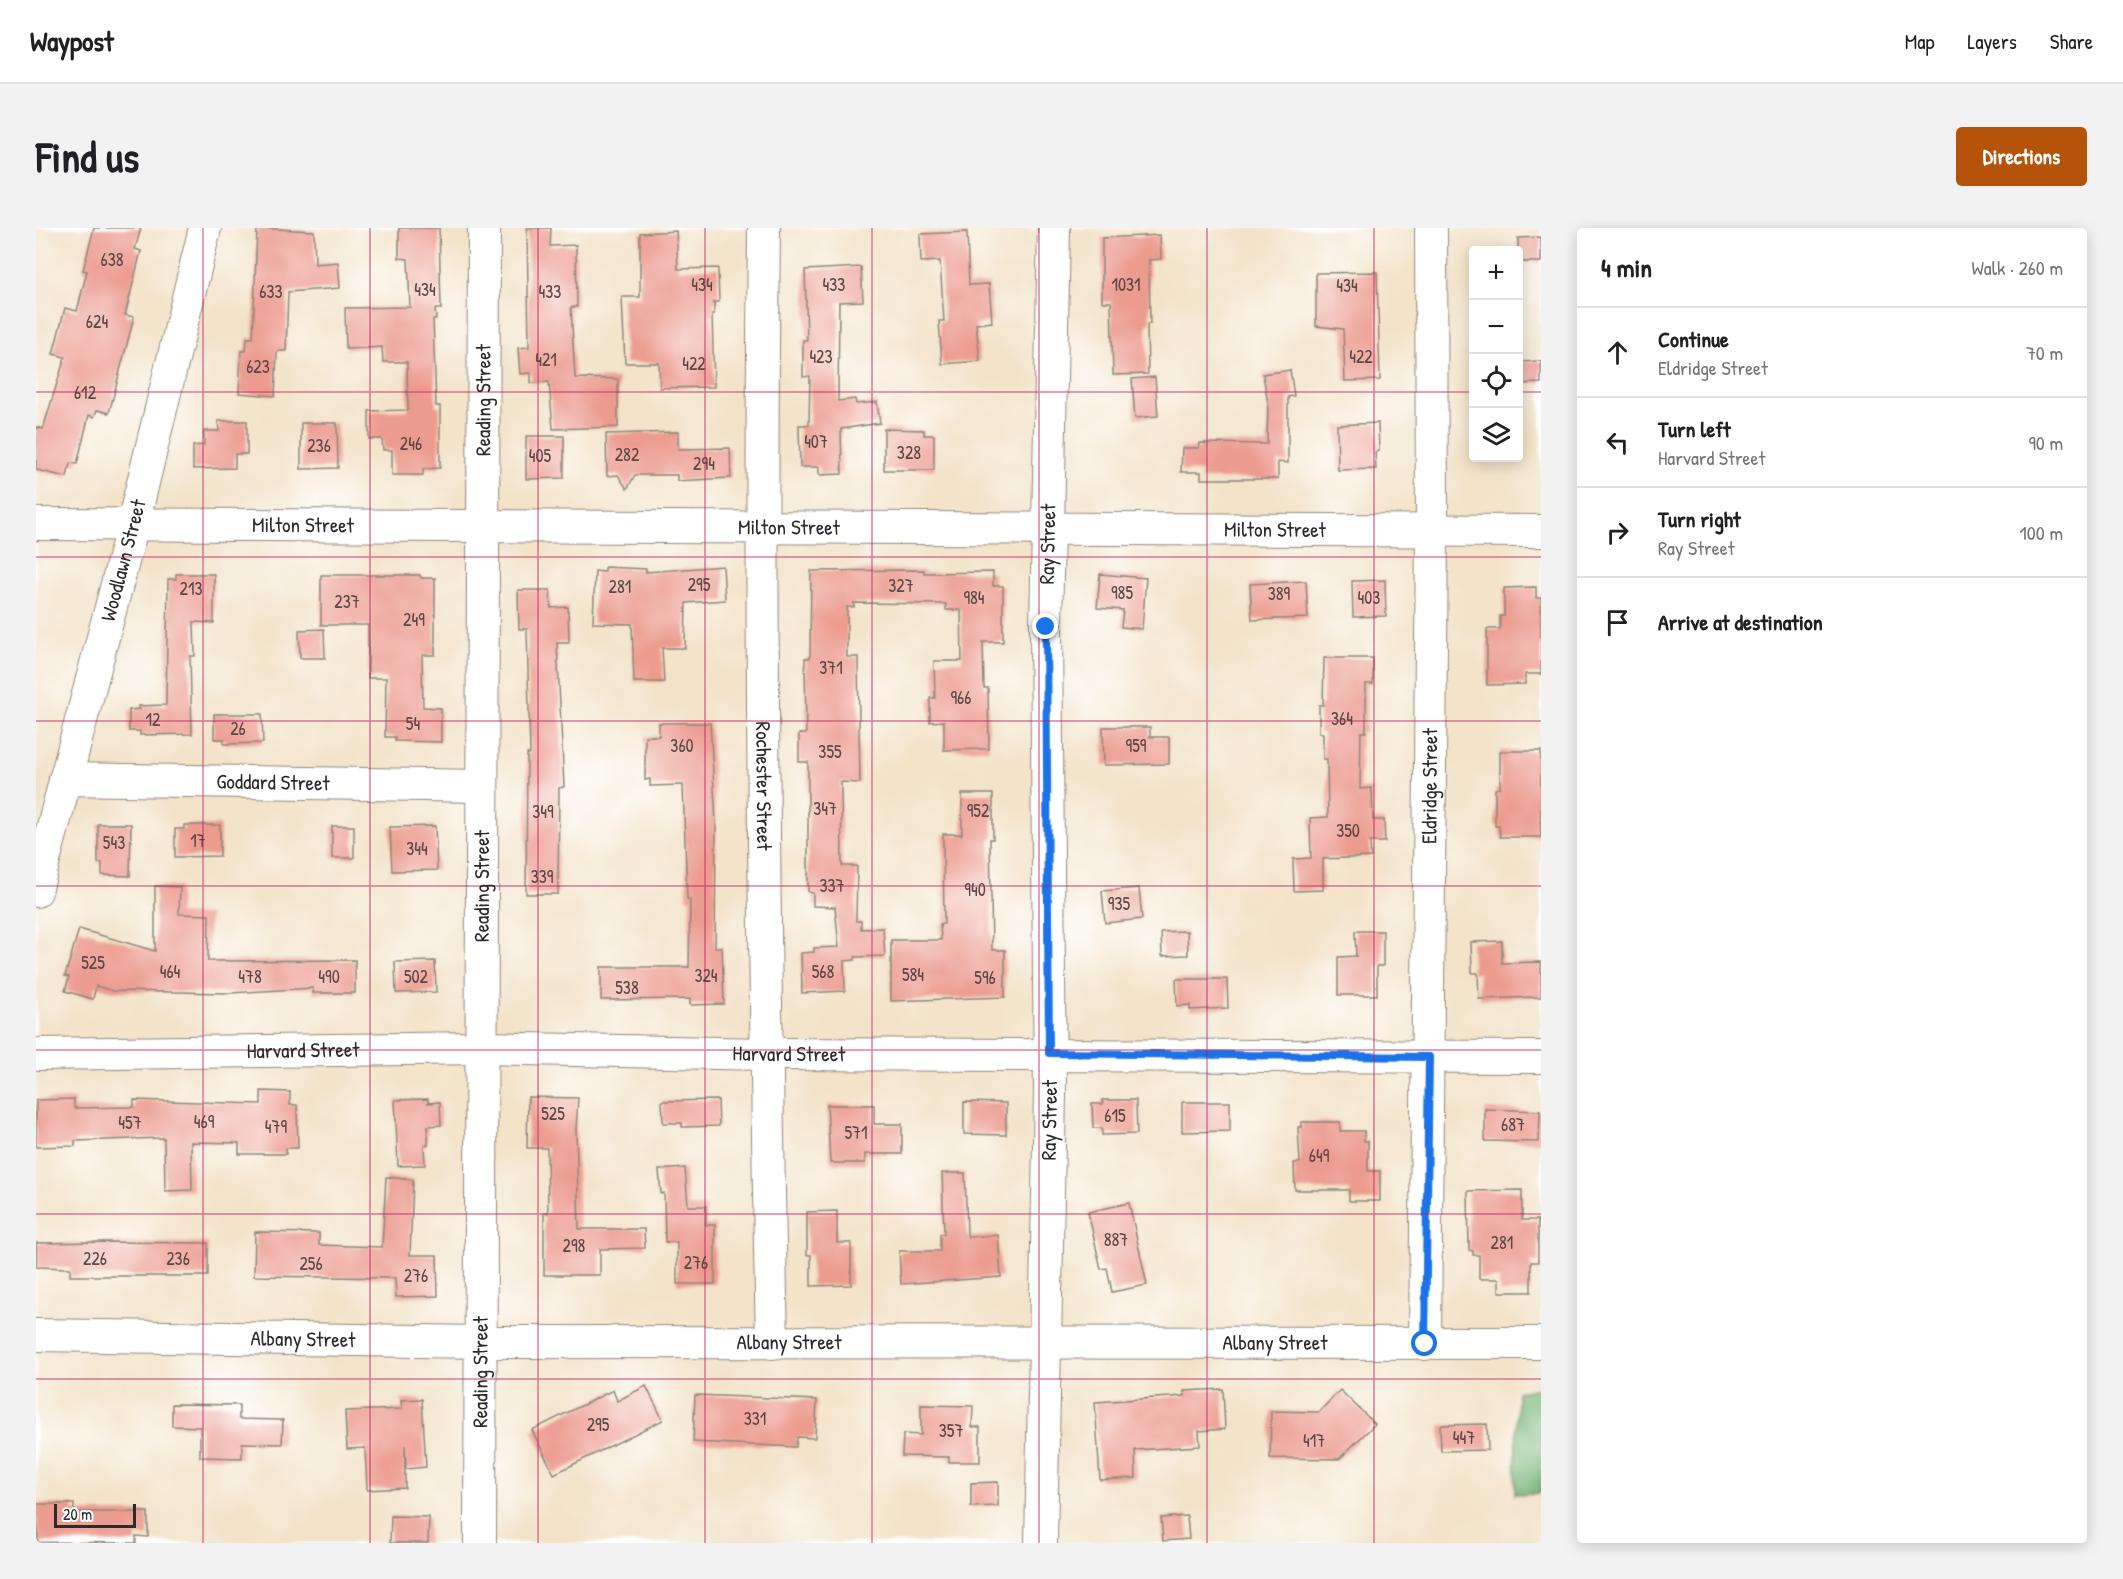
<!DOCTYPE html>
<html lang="en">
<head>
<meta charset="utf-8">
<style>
  :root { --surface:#fff; --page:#f2f2f2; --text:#202124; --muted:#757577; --line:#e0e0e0; --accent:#b45309 }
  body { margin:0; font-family:"Patrick Hand",sans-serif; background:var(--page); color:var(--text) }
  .controls { position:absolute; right:18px; top:18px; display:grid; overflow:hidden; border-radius:6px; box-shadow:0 3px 15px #0003 }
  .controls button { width:54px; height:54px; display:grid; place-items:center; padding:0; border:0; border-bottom:2px solid var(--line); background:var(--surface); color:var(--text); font:30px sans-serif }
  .scale { position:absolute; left:18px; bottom:15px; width:82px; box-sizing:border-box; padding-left:6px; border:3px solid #2b2b2b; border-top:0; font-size:16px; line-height:21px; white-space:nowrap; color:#2b2b2b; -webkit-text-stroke:4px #fff; paint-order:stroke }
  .stop { position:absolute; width:18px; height:18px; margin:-14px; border:4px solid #1a73e8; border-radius:50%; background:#fff }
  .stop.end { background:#1a73e8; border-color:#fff; box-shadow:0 2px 6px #0008 }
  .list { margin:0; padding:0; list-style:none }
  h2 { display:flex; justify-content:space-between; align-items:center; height:78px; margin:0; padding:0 24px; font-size:26px }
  h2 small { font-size:20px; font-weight:400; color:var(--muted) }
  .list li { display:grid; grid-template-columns:39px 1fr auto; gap:18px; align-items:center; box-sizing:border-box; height:90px; padding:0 24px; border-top:2px solid var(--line) }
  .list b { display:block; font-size:22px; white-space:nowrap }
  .list p { margin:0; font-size:20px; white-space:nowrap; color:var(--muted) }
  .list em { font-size:20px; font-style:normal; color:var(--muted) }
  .icon { flex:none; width:33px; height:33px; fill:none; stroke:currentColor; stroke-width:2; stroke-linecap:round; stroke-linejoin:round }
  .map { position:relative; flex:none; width:1505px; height:1315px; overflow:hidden; border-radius:6px }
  header { display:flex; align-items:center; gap:36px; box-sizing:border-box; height:84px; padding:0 30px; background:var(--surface); border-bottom:2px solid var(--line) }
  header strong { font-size:28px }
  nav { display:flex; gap:33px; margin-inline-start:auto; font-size:21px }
  .intro { display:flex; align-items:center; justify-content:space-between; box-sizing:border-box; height:144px; padding:0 36px }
  h1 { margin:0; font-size:42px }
  .button { padding:15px 27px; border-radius:6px; background:var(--accent); color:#fff; font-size:21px; font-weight:700 }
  main { display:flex; gap:36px; padding:0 36px }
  aside { flex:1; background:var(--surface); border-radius:6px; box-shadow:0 3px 15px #0003 }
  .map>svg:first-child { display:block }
  .forest { fill:#74b272; stroke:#506e4e; stroke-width:1.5 }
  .building { fill:#ec9b8f }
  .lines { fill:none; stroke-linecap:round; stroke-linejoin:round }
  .street-casing { stroke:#8f877a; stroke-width:34 }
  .street { stroke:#fff; stroke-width:32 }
  .route { stroke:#1a73e8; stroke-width:8 }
  .grid { fill:none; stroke:#c2185b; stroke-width:1.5; stroke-opacity:0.55 }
  .labels { text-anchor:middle; stroke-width:4.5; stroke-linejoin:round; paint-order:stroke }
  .number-label { font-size:18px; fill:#5b4744 }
  .street-label { font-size:21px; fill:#2b2b2b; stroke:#fff }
</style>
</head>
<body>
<header>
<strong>Waypost</strong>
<nav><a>Map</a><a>Layers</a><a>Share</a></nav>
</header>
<div class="intro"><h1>Find us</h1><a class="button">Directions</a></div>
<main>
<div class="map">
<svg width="1505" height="1315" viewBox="0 0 1505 1315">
  <rect width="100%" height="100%" fill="#fff"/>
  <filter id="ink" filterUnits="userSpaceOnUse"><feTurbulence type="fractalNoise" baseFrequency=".0167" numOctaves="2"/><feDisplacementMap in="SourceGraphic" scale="12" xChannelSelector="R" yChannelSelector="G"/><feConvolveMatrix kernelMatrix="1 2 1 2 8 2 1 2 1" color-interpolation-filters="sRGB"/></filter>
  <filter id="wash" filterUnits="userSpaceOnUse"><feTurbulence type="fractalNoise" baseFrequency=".008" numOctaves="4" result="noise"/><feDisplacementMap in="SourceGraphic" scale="24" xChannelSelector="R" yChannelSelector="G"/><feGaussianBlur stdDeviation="1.35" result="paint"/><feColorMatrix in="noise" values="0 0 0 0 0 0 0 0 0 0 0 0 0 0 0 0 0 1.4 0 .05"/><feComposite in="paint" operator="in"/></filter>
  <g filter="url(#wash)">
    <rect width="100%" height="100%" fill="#f3e3c9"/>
    <path class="forest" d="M1505,1160v105l-26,1 2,-102z"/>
    <g id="blocks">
      <g class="building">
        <path d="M58,0h47l-6,21 6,2 -16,64 9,2 -25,96 -12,-3 -3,7 -5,-2 -12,49 -7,-1 -3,14 -31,-7v-43l7,2 22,-72 -12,-3 12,-46 12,3 10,-40 -4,-1z"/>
        <path d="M221,0l57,3 1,33 23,-2 2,26 -52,4 -2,59h-9l-2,45 -36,-3 2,-42h5l1,-13h6z"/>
        <path d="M363,0h40l2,81h-6l1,10h-3l3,87h4v62l-17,1v6h-31v-25h-9l-1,-11h-13v-28l39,-1 -1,-48h-24l-1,-15 -36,2 -1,-41 65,-1 -2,-48 -9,-1z"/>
        <path d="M491,0h24l-1,18 26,-1 1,62h-6l4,71 43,1v48l-65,2 -4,-47 -18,1v-10l-11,1 -2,-26 11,-1z"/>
        <path d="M640,3l2,38 40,-1 1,34h-5v12h-2l2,73 -54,1 -1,-25h-34l-3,-66h18v-64z"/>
        <path d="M931,4l2,53 20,-1 3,38 -16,2 4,37 -38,3 -3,-43h5l-4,-60 -19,1 -1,-28z"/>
        <path d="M1124,7l1,24 -12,1 1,64h-3l1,50 -35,1 -2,-73h-9v-64z"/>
        <path d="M1505,9v25h-23v-24z"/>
        <path d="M825,39l2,34 -24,1 -1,99 17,-2 1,5 21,-2 3,21 -39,6 1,45 -23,1v-8h-19l-1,-42h10l1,-49 -7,1v-37h4l-2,-70z"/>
        <path d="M1341,44l3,108 -35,1 -2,-52 -27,-3v-53z"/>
        <path d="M1505,133v22l-23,1v-22z"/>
        <path d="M1254,142l4,26 -6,1v66l-10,-1v17h-77v-7h-20l1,-24h17l1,-5 67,1 1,-40 -5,-30z"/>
        <path d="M1119,149l3,39 -23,2 -3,-39z"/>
        <path d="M182,193h29v33h-12v14l-42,1v-23l11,-1v-14h15z"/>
        <path d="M265,195h36l1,45 -37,1z"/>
        <path d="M1342,195l1,28 -4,1 1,17 -38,1 -1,-45z"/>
        <path d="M848,201l40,1v5h10v35h-50z"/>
        <path d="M642,204v17l52,-1 1,30 -54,3v-6h-42l-8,14 -9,-14 -11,1 -1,-42z"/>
        <path d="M490,208h38v42l-38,1z"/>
        <path d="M687,338l2,34 -39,3 -1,45h-23l2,34h-30l-2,-58 -39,-1 2,-52 10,1v-5l41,2v3z"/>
        <path d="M888,342v3l69,-1v14h10v56h-20l1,46h4l1,61 -45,1v-29l-14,1v-24h5l-1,-37h28l-1,-51h-15v-6l-92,-1v4h-7v50h11l2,126 -19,-1 1,84h15l-1,55h5v8l22,-1 2,28 -30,1v3l-11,1 1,30 -43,2 -1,-40 13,-1v-4l25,-1 -4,-40 -22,-1v-13l-5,-1v-130h-9v-28h7l-1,-76h5l1,-87z"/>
        <path d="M140,346h38v49l-20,-1 1,34h-5l2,78 -52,1v-4h-11v-21l11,-1 -1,-3 27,-1 2,-126h8z"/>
        <path d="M1064,346l46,4 -4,51 -21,-2 2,-17 -26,-2z"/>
        <path d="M285,347h99l1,3h14v77h-13l1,52 18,1v34l-46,-1v-4h-10l1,-59h-18v-53h-47z"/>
        <path d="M1349,352l1,36 -33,1 -1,-36z"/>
        <path d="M1270,353l2,37 -56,2 -2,-36z"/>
        <path d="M1500,359v11h5v76h-16v10l-38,1v-56h13v-13h4v-28z"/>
        <path d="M482,362h32l1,18 17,-1 1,36h-12l7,144 -5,1 -1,106h-32l1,-140h3l-3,-125h-8z"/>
        <path d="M288,401l1,29h-25l-1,-28z"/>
        <path d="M1288,430h49v26h-7v48h-5l-1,57 12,-1 1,32h11l1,22h-15l1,15 -48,2v31l-29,1 -1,-32 18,-1 -1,-40 18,-1 -1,-58h-4v-26h-4v-28h4z"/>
        <path d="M178,486h48l1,29 -39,1v-5h-10z"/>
        <path d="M623,495h51l6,99 -1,125h7l2,57 -34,1v-6l-89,1v-33h88l1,-67 -3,-1 -4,-114 -33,1v-7l-5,1v-44h14z"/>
        <path d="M1067,499h47v10h19v27l-65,1z"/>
        <path d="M1464,523h41v86h-41l-1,-11h-4v-37l5,-1z"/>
        <path d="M926,566h31v45h-3l2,111h13v47l-114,4v-61h50l-1,-16h4l-1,-90h19z"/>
        <path d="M62,596h33l-1,52 -28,-1v-12h-4z"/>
        <path d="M148,597h36v31l-45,1v-28h9z"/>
        <rect x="296" y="598" width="22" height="32"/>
        <path d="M399,598l2,44 -45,1 -2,-44z"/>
        <path d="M119,658l25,1 -1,27 30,1 -1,46 147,-1v33h-42v-5l-83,5 -117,-2 -17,-5 -3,13 -28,-8 4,-14 -4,-1 14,-47 76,22z"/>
        <path d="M1103,660l3,31 -37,4 -3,-32z"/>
        <path d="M1151,703l1,24 -26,1 -1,-24z"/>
        <path d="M1319,703h28v35h-6v29h-39v-38l18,-1z"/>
        <path d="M1466,713v22l39,-1v35l-62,2 -1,-26h-6l-1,-31z"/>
        <path d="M399,733l1,31 -40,1 -1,-31z"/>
        <path d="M1140,751h51l1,29 -38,2v-5l-13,1z"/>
        <path d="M225,863l29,1v13h7l1,43h-12v6h-47v-11l-48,-1 1,48 -27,1 -1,-53 -89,3v5l-39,1v-47l38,-1v9l60,-1v-7l127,4z"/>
        <path d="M492,869l50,1 -2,32 3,99h65l1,19 -45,1v26h-56v-62h4l-1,-65h-20z"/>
        <path d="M392,871v4l12,-1 1,23 -13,1v19h-4l1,20 -27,1 -3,-66z"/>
        <path d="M682,872l1,26 -37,1v-4h-19l-1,-22z"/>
        <path d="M1066,872h34l1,34 -35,1v-7h-9l-1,-24h11z"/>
        <path d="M928,874l42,1v32l-42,-1z"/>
        <path d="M1146,874h48v29l-48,1z"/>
        <path d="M791,877h47v19h28v30h-37v9h-35z"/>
        <path d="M1449,881l55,2 -1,31 -54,-1z"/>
        <path d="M1266,894h38v9h24v10h4v30h12v30h-31v-11h-54l-1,-27h6l-2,-36h4z"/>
        <path d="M649,940l3,38h18v19h9v59h-38v-42h-12l-1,-49 -3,1 -2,-24z"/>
        <path d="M906,945h23l2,60 1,4 30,-2 3,42 -100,7 -2,-33h41v-17h4z"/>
        <path d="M350,949l27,3 -3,75h27l1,41 -42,1 -1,-19 -141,-2 1,-44 64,1v12l63,2z"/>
        <path d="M1486,962v30h16v42h-7v30h-32v-13h-20v-24h-6v-4l-4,-1 -1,-59z"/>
        <path d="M1093,975l18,82 -35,7 -5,-24 -6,1 -13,-57z"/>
        <path d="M801,983v32h14v42l-40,1v-31h-4v-43z"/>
        <path d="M66,1014l106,1v33h-138v-8l-34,-1v-24z"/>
        <path d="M610,1158l17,34 -109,54 -22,-44 81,-40 4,11z"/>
        <path d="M1187,1161l2,40 -26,2 1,15 -65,4 1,28 -36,2 -5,-78 90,-6 -1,-5z"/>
        <path d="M1304,1162l35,34 -36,35 -69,-1 1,-47 48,1z"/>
        <path d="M659,1167l122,5 -2,38 -18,-1 -1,10 -103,-5z"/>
        <path d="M386,1171l4,68 -20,2 -1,-24v43l-38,2 -2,-42 -18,1 -2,-38 57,-2 -1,-9z"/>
        <path d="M136,1176l67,1v14l44,1 -1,24 -40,-1v15l-42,-1v-30l-28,-1z"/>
        <path d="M885,1177l52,1 -1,21h8v35h-31v-5l-47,-1 1,-22 18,1z"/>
        <path d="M1451,1196l1,26 -47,1 -1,-26z"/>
        <path d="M962,1254v24l-27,1v-24z"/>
        <path d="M1,1276h37v8h74v25l-12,-1v7l-98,-1z"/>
        <path d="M355,1288l38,1 -1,26h-38z"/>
        <path d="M1151,1288l2,23 -26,2 -2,-23z"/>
      </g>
    </g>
  </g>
  <g filter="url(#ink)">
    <use href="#blocks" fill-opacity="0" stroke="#8f877a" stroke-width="1.5"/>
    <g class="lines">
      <g class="street-casing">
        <g id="street">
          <path id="s1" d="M728,0c-4,372 0,743 8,1115"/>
          <path id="s2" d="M0,296l1505,7"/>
          <path id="s3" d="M29,551l417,7"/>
          <path id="s4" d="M0,663l97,-367 72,-296"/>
          <path id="s5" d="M0,826l444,-6 286,6 775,3"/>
          <path id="s6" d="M0,1107l444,7 1061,1"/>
          <path id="s7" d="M1389,1116l7,-813 -1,-303"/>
          <path id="s8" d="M444,1315l4,-1315"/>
          <path id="s9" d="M1005,1315l9,-449 -4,-467 8,-399"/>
        </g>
      </g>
      <use href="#street" class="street"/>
    </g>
  </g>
  <g class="lines" filter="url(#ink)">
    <path class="route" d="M1010,399l3,426 380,4 -4,287"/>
  </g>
  <path class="grid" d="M167,0v1315M334,0v1315M502,0v1315M669,0v1315M836,0v1315M1003,0v1315M1171,0v1315M1338,0v1315M0,164h1438M1482,164h23M0,329h1505M0,493h1505M0,658h1505M0,822h1505M0,986h1505M0,1151h1505"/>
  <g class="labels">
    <g class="number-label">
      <text x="76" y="38">638</text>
      <text x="666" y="63">434</text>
      <text x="798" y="63">433</text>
      <text x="1090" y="63">1031</text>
      <text x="1311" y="64">434</text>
      <text x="389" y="68">434</text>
      <text x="235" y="70">633</text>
      <text x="514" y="70">433</text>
      <text x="61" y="100">624</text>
      <text x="785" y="135">423</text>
      <text x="1325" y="135">422</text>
      <text x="510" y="138">421</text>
      <text x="658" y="142">422</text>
      <text x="222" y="145">623</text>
      <text x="49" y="171">612</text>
      <text x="780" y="220">407</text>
      <text x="375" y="222">246</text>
      <text x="283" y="224">236</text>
      <text x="873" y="231">328</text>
      <text x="591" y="233">282</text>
      <text x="504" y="234">405</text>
      <text x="668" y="242">294</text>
      <text x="663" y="363">295</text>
      <text x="865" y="364">327</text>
      <text x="584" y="365">281</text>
      <text x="155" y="367">213</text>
      <text x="1086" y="371">985</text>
      <text x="1243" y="372">389</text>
      <text x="938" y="376">984</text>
      <text x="1333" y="376">403</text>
      <text x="311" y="380">237</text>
      <text x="378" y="398">249</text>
      <text x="795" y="446">371</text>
      <text x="925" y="476">966</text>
      <text x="1306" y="497">364</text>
      <text x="117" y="498">12</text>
      <text x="377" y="502">54</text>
      <text x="202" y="507">26</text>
      <text x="646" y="524">360</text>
      <text x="1100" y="524">959</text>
      <text x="794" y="530">355</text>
      <text x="789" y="587">347</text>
      <text x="942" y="589">952</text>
      <text x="507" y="590">349</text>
      <text x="1312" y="609">350</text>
      <text x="162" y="619">17</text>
      <text x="78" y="621">543</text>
      <text x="381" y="627">344</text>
      <text x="506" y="655">339</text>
      <text x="796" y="664">337</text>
      <text x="939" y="668">940</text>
      <text x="1083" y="682">935</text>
      <text x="57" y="741">525</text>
      <text x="134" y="750">464</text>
      <text x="787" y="750">568</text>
      <text x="877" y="753">584</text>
      <text x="670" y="754">324</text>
      <text x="214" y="755">478</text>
      <text x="293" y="755">490</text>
      <text x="380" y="755">502</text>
      <text x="949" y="756">596</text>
      <text x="591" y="766">538</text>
      <text x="517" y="892">525</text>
      <text x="1079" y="894">615</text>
      <text x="168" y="900">469</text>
      <text x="94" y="901">457</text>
      <text x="1477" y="903">687</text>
      <text x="240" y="905">479</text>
      <text x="820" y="911">571</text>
      <text x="1283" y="934">649</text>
      <text x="1080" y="1018">887</text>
      <text x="1466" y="1021">281</text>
      <text x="538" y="1024">298</text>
      <text x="59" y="1037">226</text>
      <text x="142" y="1037">236</text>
      <text x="660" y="1041">276</text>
      <text x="275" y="1042">256</text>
      <text x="380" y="1054">276</text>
      <text x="719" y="1197">331</text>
      <text x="562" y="1203">295</text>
      <text x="915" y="1209">357</text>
      <text x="1428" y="1216">447</text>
      <text x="1278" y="1219">417</text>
    </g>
    <g class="street-label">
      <text dy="7" stroke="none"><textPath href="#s8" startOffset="1143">Reading Street</textPath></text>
      <text dy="7" stroke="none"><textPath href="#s2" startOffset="267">Milton Street</textPath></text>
      <text dy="7" stroke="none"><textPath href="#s2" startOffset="753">Milton Street</textPath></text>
      <text dy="7" stroke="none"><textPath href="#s2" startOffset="1239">Milton Street</textPath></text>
      <text dy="7" stroke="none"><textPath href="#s9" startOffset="999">Ray Street</textPath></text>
      <text dy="7" stroke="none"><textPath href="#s4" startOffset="342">Woodlawn Street</textPath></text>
      <text dy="7" stroke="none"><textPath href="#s3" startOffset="208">Goddard Street</textPath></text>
      <text dy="7" stroke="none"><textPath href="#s1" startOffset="558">Rochester Street</textPath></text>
      <text dy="7" stroke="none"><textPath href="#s7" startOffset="558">Eldridge Street</textPath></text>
      <text dy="7" stroke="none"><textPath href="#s8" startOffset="657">Reading Street</textPath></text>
      <text dy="7" stroke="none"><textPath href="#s5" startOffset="267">Harvard Street</textPath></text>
      <text dy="7" stroke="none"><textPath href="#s5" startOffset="753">Harvard Street</textPath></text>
      <text dy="7" stroke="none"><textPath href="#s9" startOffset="423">Ray Street</textPath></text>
      <text dy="7" stroke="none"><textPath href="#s6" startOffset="267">Albany Street</textPath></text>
      <text dy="7" stroke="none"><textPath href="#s6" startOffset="753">Albany Street</textPath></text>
      <text dy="7" stroke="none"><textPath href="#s6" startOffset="1239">Albany Street</textPath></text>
      <text dy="7" stroke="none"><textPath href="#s8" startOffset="171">Reading Street</textPath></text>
    </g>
  </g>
</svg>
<div class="controls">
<button>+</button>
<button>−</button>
<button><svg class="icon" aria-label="locate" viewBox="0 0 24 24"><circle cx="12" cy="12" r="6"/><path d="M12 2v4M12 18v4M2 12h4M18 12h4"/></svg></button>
<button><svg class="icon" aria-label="layers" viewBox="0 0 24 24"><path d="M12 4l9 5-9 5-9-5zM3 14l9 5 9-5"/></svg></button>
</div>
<div class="scale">20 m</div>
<div class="stop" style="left:1389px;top:1116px"></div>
<div class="stop end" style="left:1010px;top:399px"></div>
</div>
<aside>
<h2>4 min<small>Walk · 260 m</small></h2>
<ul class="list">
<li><svg class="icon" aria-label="ahead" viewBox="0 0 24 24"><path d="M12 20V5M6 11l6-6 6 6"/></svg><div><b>Continue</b><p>Eldridge Street</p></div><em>70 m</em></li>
<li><svg class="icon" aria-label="left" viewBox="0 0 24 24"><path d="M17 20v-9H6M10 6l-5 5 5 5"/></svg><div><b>Turn left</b><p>Harvard Street</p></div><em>90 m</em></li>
<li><svg class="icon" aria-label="right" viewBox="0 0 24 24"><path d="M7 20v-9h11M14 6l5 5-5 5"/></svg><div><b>Turn right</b><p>Ray Street</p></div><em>100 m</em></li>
<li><svg class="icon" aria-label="arrive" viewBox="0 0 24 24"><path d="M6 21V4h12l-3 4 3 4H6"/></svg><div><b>Arrive at destination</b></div></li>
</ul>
</aside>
</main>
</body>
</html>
